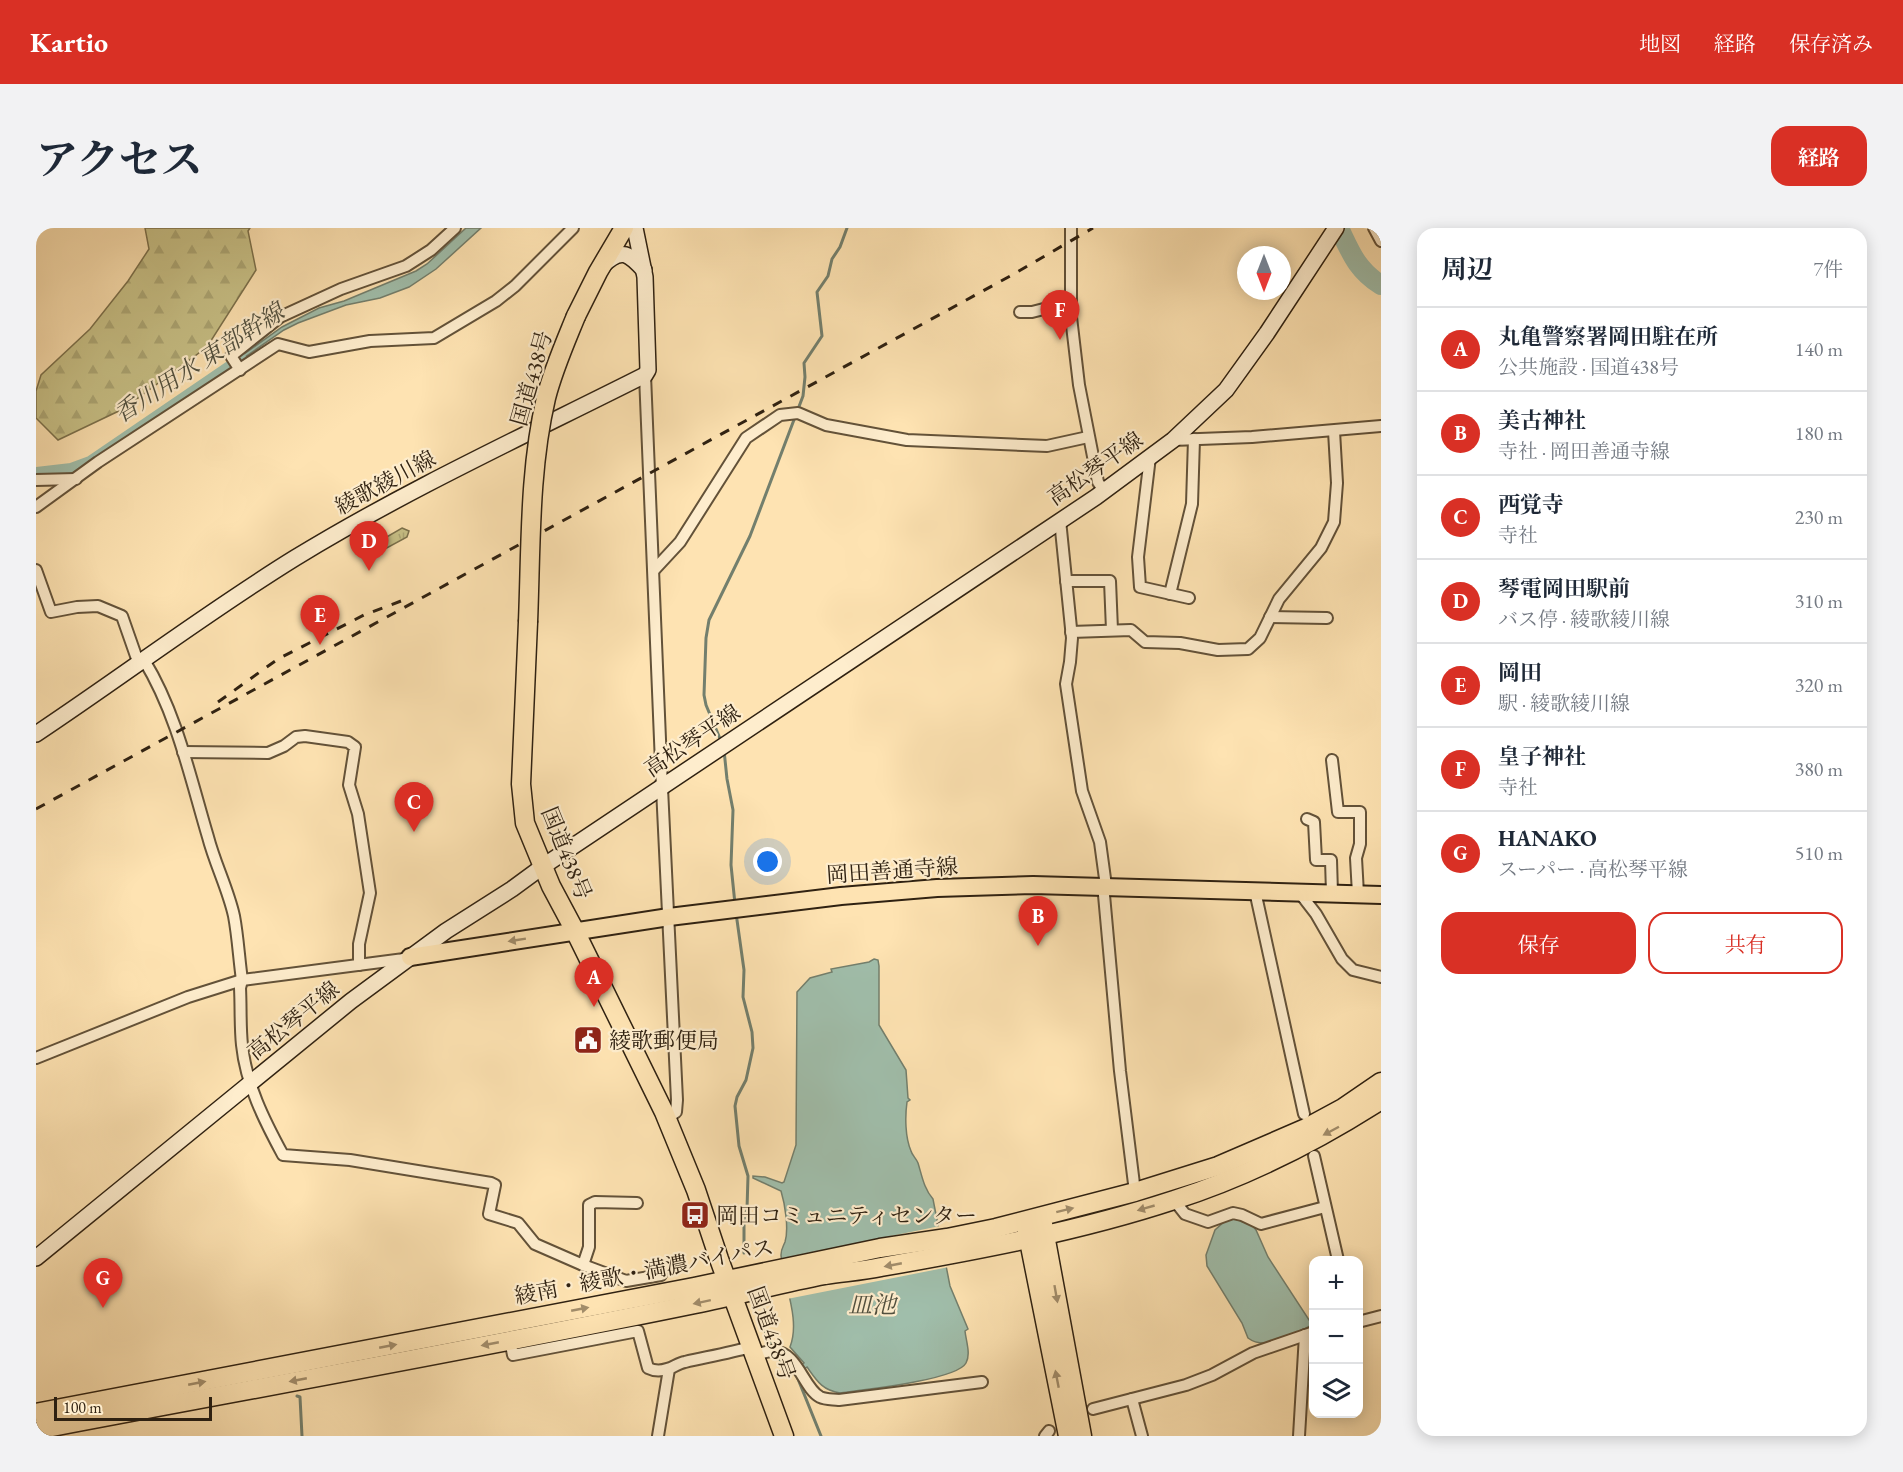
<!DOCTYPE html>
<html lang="ja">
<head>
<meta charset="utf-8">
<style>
  :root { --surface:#fff; --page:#f2f2f3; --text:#1f2937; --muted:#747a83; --line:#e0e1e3; --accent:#d93025 }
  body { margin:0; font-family:"EB Garamond","Noto Serif JP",serif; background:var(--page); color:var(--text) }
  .controls { position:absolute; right:18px; bottom:18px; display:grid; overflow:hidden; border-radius:12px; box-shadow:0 3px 15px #0003 }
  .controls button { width:54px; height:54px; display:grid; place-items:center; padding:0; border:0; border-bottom:2px solid var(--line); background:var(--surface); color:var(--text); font:30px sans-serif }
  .compass { position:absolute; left:1201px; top:18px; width:54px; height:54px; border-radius:50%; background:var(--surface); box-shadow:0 3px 15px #0003; rotate:180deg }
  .scale { position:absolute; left:18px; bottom:15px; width:158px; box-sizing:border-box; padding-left:6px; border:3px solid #2f2111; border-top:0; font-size:16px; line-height:21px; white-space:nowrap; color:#2f2111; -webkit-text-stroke:4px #feedcd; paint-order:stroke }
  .you { position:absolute; left:732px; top:634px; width:21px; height:21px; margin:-15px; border:4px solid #fff; border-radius:50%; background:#1a73e8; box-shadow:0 0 0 9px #1a73e833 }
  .badge { display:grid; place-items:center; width:39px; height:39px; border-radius:50%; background:var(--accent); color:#fff; font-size:20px; font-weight:700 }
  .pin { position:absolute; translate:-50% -50px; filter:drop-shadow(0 2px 3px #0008) }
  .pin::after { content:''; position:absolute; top:32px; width:21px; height:18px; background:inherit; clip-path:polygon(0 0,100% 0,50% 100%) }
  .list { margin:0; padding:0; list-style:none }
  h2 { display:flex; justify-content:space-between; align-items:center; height:78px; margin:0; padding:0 24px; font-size:26px }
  h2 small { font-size:20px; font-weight:400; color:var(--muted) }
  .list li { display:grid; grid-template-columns:39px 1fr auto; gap:18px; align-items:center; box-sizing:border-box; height:84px; padding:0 24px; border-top:2px solid var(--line) }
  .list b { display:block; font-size:22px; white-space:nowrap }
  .list p { margin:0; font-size:20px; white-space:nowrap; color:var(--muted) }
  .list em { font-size:20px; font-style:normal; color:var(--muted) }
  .actions { display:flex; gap:12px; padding:18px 24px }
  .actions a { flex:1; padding:14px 0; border:2px solid var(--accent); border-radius:18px; text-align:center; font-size:21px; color:var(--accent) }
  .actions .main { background:var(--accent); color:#fff }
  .icon { flex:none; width:33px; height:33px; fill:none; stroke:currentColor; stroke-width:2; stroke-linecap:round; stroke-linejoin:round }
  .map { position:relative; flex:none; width:1345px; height:1208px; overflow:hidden; border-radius:18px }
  header { display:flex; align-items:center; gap:36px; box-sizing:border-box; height:84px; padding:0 30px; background:var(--accent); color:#fff }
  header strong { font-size:28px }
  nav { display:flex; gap:33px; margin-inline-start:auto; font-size:21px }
  .intro { display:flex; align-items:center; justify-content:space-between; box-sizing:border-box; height:144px; padding:0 36px }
  h1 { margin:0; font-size:42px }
  .button { padding:15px 27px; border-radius:18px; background:var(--accent); color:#fff; font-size:21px; font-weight:700 }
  main { display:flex; gap:36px; padding:0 36px }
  aside { flex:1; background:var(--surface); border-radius:18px; box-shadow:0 3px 15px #0003 }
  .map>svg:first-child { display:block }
  .grass { fill:url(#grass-tufts); stroke:#7c714c; stroke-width:1.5 }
  .forest { fill:url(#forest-firs); stroke:#7c714c; stroke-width:1.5 }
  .water { fill:#a0beab; stroke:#737f6d; stroke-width:1.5 }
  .pier { fill:#fee3b2 }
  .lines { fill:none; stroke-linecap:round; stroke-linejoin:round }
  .stream { stroke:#737f6d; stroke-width:3 }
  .canal { stroke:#a0beab; stroke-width:10 }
  .river { stroke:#a0beab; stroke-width:20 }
  .minor-casing { stroke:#635239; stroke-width:14 }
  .secondary-casing { stroke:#2f2111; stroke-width:18 }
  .primary-casing { stroke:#2f2111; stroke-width:20 }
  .trunk-casing { stroke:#2f2111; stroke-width:21 }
  .minor { stroke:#feedcd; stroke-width:10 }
  .secondary { stroke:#feedcd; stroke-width:15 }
  .primary { stroke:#fee3b2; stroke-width:16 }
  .trunk { stroke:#fee3b2; stroke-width:18 }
  .rail { stroke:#2f2111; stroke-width:3; stroke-dasharray:10 10; stroke-linecap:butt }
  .trunk-bridge-casing { stroke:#2f2111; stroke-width:21; stroke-linecap:butt }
  .trunk-bridge { stroke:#fee3b2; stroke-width:18 }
  .oneway { fill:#a18c6a }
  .labels { text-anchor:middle; stroke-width:4.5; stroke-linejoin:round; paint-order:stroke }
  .street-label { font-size:22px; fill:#2f2111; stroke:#feedcd }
  .poi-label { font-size:22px; fill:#2f2111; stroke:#feedcd; text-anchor:start }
  .water-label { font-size:24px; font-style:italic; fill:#51503f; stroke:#feedcd }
</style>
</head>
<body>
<header>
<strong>Kartio</strong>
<nav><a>地図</a><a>経路</a><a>保存済み</a></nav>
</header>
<div class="intro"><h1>アクセス</h1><a class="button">経路</a></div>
<main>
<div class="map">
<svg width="1345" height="1208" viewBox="0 0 1345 1208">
  <defs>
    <pattern id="grass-tufts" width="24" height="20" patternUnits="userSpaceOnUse" patternTransform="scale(1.5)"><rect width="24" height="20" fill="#c8c187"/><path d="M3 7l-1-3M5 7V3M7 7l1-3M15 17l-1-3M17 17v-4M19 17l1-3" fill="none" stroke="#aca674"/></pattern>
    <pattern id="forest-firs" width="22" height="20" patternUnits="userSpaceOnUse" patternTransform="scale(1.5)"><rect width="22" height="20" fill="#c8c187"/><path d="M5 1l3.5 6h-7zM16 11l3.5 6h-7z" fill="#aca674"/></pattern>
  </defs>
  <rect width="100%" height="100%" fill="#fee3b2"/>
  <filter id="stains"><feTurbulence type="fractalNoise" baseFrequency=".00333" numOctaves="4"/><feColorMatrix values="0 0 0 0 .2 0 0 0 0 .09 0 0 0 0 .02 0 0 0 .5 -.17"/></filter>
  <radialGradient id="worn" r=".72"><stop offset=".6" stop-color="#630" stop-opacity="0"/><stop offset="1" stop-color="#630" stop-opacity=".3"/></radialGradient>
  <path class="grass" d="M366,300l7,3 -2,6 -35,19 -5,-1 -1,-6z"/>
  <path class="forest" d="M109,0h105l-2,3 8,39 -49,77 -84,62 -65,31 -22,-22v-27l5,-16 49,-46 38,-48 21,-32z"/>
  <g class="water">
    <path d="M430,0h15l-45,41 -27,18 -29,11 -34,7 -48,18 -14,7 -42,29 -2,-2 42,-30 37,-19 25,-7 72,-30 11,-7z"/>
    <path d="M838,731l4,1 1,6v59l27,45 2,28 2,2 -3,2c-2,14 -2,35 4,49 1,4 5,7 7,12 4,13 6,26 15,36l17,87 18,43 -3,2c1,10 6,23 1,32 -9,17 -104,27 -126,30 -18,-3 -23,-12 -33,-26l-4,3 -3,-4 4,-3 -14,-16c11,-28 -7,-64 -9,-92 0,-6 2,-8 4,-13 4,-13 0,-38 -4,-51l-28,-13v-2l12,1 17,6 2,-1 12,-37 1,-153 13,-14 22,-6 -1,-3 38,-7z"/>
    <path d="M1199,991l17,6 4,5 12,27 43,66h2v11l-3,-8c-17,10 -45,25 -62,12l-6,-15 -35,-57 -1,-11 9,-25 11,-10z"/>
  </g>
  <path class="pier" d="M904,998l9,41 -162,32 -9,-40z"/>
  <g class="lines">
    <g class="stream">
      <path d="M685,513l-15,-36 -2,-10 2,-57 3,-18 41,-84 53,-140 2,-19 -1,-14 18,-27 -5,-44 11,-16 4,-17 8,-12 7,-19"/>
      <path d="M688,522l3,29 6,31 -2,55 4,39"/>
      <path d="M700,685l8,57 -1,27 9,35 1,16 -7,32 -9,17 -2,9 4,40 9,30 -1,33 -3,11v33"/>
      <path d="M727,1098l8,19"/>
      <path d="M742,1130l17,15"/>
      <path d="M762,1151l23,57"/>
      <path d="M261,1168l3,1 2,39"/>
    </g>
    <path class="canal" d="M0,244l35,-4 19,-7 151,-103"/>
    <path class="river" d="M1303,0c12,25 18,42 42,57"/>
    <g class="minor-casing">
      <g id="minor">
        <path d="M1035,0v89l8,68 19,97 6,9"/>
        <path d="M1338,0l7,13"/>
        <path d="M984,84h12l39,-10"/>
        <path d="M204,142l-9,-14 49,-39 61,-28 65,-23 25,-16 24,-22"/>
        <path d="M609,147l17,413 15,312 -1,12 -9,6"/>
        <path d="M1137,212l79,-3 129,-11"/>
        <path d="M1114,229l-12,100 2,30 49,11"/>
        <path d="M0,252l40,-1"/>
        <path d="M0,279l62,-45 180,-118 31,8 61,-11 64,-3 62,-37 19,-15 58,-58"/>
        <path d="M1024,292l12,118 -2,24 -4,22 16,107 18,51 6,44 -2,9 16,176 15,121"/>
        <path d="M0,342l15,42 26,-5 21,-1 24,10 14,40 4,7"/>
        <path d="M618,342l26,-28 66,-104 34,-23 18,-2 28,12 81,15 140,6 41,-9"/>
        <path d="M1030,353h44l2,49"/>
        <path d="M1134,366l22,-90 2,-65"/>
        <path d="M1234,389l57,1"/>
        <path d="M1035,404l60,-2 14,12 35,1 38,7 30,-1 12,-11 19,-39 42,-51 13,-26 3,-39 -3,-52"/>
        <path d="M108,432c33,54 46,117 64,177 7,27 20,52 26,79 4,21 5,43 8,64l-2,8c1,19 0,38 2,57 4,39 22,75 41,110l67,5 141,23 4,2 -6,29 29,9 17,21 48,21 43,16 35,-6"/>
        <path d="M147,524l85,1 16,-7 12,-9 9,-1 43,6 7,5 -6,38 9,29 12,79 -11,51v21"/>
        <path d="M1296,532l6,52h22v32l-4,14 2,36"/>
        <path d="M1271,591l7,3 2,38h15l1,33"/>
        <path d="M1219,663l49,223"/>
        <path d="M1263,664l17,22 26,45 11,11 28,7"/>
        <path d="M0,830l152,-61 54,-17 162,-21"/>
        <path d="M1278,928l24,104"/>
        <path d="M1138,972l11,14 23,8 25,-9 9,2 19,9 64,-17"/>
        <path d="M547,1037l6,-18v-42l6,-3 42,1"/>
        <path d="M1322,1094l23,-6"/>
        <path d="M476,1122l1,5 125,-24 10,37c6,3 13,3 19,1 6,-1 11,-6 18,-7 22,-5 44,-9 66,-15"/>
        <path d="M718,1127c6,-1 13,-4 19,-4 25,1 30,37 47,46 6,3 13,2 19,3l143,-18"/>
        <path d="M1096,1171l10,37"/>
        <path d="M1057,1181l93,-24 26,-10 41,-22 61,-21"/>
        <path d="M622,1208l11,-67"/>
        <path d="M1009,1208l4,-5"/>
        <path d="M1263,1208l6,-101"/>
      </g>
    </g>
    <g class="secondary-casing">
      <g id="secondary">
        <path d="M567,37c19,-18 26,-11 41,5"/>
        <path d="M0,506c87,-58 170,-121 259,-176 113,-69 233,-124 350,-183l3,-5 -3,-93 -10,-49"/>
        <path d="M0,1030l315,-257 95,-70 66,-42 30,-22 554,-370 77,-57 53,-50 41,-57 69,-105"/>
      </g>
    </g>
    <g class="primary-casing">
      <path id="primary" d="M374,729l259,-40 172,-21 96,-8 96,-3 348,10"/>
    </g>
    <g class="trunk-casing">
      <g id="trunk">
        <path d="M540,88l22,-44 26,-44"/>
        <path d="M492,394l-7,162 4,39 26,63 24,45 89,181 32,78 23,69 65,177"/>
        <path d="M1007,996l39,212"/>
        <path d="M990,998l42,210"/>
        <path d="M0,1185l658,-126 186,-39 67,-10 49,-10 139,-36 83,-26 88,-38 37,-20 38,-26"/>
        <path d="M0,1202c220,-42 440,-81 659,-126 44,-9 87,-21 130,-29 19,-3 37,-4 56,-8 97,-17 199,-36 293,-67 72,-23 143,-59 207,-100"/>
      </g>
    </g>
    <use href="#minor" class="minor"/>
    <use href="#secondary" class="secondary"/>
    <use href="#primary" class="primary"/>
    <use href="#trunk" class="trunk"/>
    <g class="rail">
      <path d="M182,474l60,-43 86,-44 37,-14"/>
      <path d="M0,581l976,-534 81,-47"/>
    </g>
    <g class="trunk-bridge-casing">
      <path id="trunk-bridge" d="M492,394c3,-74 1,-152 18,-224 7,-28 19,-55 30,-82"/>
    </g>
    <use href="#trunk-bridge" class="trunk-bridge"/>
  </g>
  <defs><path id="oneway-solid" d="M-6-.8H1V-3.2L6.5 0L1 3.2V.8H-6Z" transform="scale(1.5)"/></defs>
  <g class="oneway">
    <use href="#oneway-solid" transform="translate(481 712) rotate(171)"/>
    <use href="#oneway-solid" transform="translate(1295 903) rotate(152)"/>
    <use href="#oneway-solid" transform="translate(1110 980) rotate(164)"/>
    <use href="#oneway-solid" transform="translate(1029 982) rotate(-14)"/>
    <use href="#oneway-solid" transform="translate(857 1037) rotate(169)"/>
    <use href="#oneway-solid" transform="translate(1020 1066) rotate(80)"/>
    <use href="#oneway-solid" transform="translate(666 1074) rotate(168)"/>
    <use href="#oneway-solid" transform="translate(544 1081) rotate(-11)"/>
    <use href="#oneway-solid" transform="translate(454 1116) rotate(169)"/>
    <use href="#oneway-solid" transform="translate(352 1118) rotate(-11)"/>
    <use href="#oneway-solid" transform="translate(1021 1151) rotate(-101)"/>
    <use href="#oneway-solid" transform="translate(262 1152) rotate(169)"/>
    <use href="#oneway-solid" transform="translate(161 1155) rotate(-11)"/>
  </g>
  <defs>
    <g id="civic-square" transform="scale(1.5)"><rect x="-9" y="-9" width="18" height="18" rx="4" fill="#8f2418" stroke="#feedcd"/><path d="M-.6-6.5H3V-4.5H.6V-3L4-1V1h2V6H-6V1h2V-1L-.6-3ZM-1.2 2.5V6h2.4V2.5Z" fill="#fff"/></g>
    <g id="bus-square" transform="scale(1.5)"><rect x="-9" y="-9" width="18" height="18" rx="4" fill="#8f2418" stroke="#feedcd"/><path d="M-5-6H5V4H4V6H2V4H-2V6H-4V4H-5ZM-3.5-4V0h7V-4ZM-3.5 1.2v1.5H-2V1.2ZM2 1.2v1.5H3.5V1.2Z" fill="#fff"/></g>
  </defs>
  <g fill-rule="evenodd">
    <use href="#civic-square" x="552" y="812"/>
    <use href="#bus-square" x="659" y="987"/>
  </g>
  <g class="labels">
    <g class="street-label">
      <text transform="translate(495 150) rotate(-74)" y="8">国道438号</text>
      <text transform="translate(1059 240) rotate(-35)" y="8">高松琴平線</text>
      <text transform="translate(349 254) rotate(-28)" y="8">綾歌綾川線</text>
      <text transform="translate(656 512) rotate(-34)" y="8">高松琴平線</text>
      <text transform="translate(531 625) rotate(68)" y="8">国道438号</text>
      <text transform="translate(856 642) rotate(-4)" y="8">岡田善通寺線</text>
      <text transform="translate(257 792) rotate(-39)" y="8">高松琴平線</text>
      <text transform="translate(608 1043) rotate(-11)" y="8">綾南・綾歌・満濃バイパス</text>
      <text transform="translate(736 1105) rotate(70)" y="8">国道438号</text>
    </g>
    <g class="poi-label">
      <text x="573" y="820">綾歌郵便局</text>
      <text x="680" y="995">岡田コミュニティセンター</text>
    </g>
    <g class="water-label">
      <text transform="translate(163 135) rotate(-33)" y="8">香川用水 東部幹線</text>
      <text x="836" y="1085">皿池</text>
    </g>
  </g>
  <rect width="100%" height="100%" filter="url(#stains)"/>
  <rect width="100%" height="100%" fill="url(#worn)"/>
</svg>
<div class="controls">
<button>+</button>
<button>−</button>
<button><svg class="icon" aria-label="layers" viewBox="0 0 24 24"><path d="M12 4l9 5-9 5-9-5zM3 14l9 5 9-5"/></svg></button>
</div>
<svg class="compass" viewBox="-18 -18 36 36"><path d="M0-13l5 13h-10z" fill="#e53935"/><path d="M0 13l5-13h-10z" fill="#747a83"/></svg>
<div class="scale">100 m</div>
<div class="you"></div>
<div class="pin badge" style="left:558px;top:779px">A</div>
<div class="pin badge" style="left:1002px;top:718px">B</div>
<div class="pin badge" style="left:378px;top:604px">C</div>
<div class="pin badge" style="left:333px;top:343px">D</div>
<div class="pin badge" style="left:284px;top:417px">E</div>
<div class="pin badge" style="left:1024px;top:112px">F</div>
<div class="pin badge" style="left:67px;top:1080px">G</div>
</div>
<aside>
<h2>周辺<small>7件</small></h2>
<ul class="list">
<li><span class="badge">A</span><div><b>丸亀警察署岡田駐在所</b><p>公共施設 · 国道438号</p></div><em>140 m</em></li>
<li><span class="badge">B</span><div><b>美古神社</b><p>寺社 · 岡田善通寺線</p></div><em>180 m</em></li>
<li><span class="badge">C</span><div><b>西覚寺</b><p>寺社</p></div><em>230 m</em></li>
<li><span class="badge">D</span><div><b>琴電岡田駅前</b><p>バス停 · 綾歌綾川線</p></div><em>310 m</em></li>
<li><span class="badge">E</span><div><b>岡田</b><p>駅 · 綾歌綾川線</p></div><em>320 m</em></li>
<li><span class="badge">F</span><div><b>皇子神社</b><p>寺社</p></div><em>380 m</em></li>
<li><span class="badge">G</span><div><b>HANAKO</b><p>スーパー · 高松琴平線</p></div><em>510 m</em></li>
</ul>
<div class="actions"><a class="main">保存</a><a>共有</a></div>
</aside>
</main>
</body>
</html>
